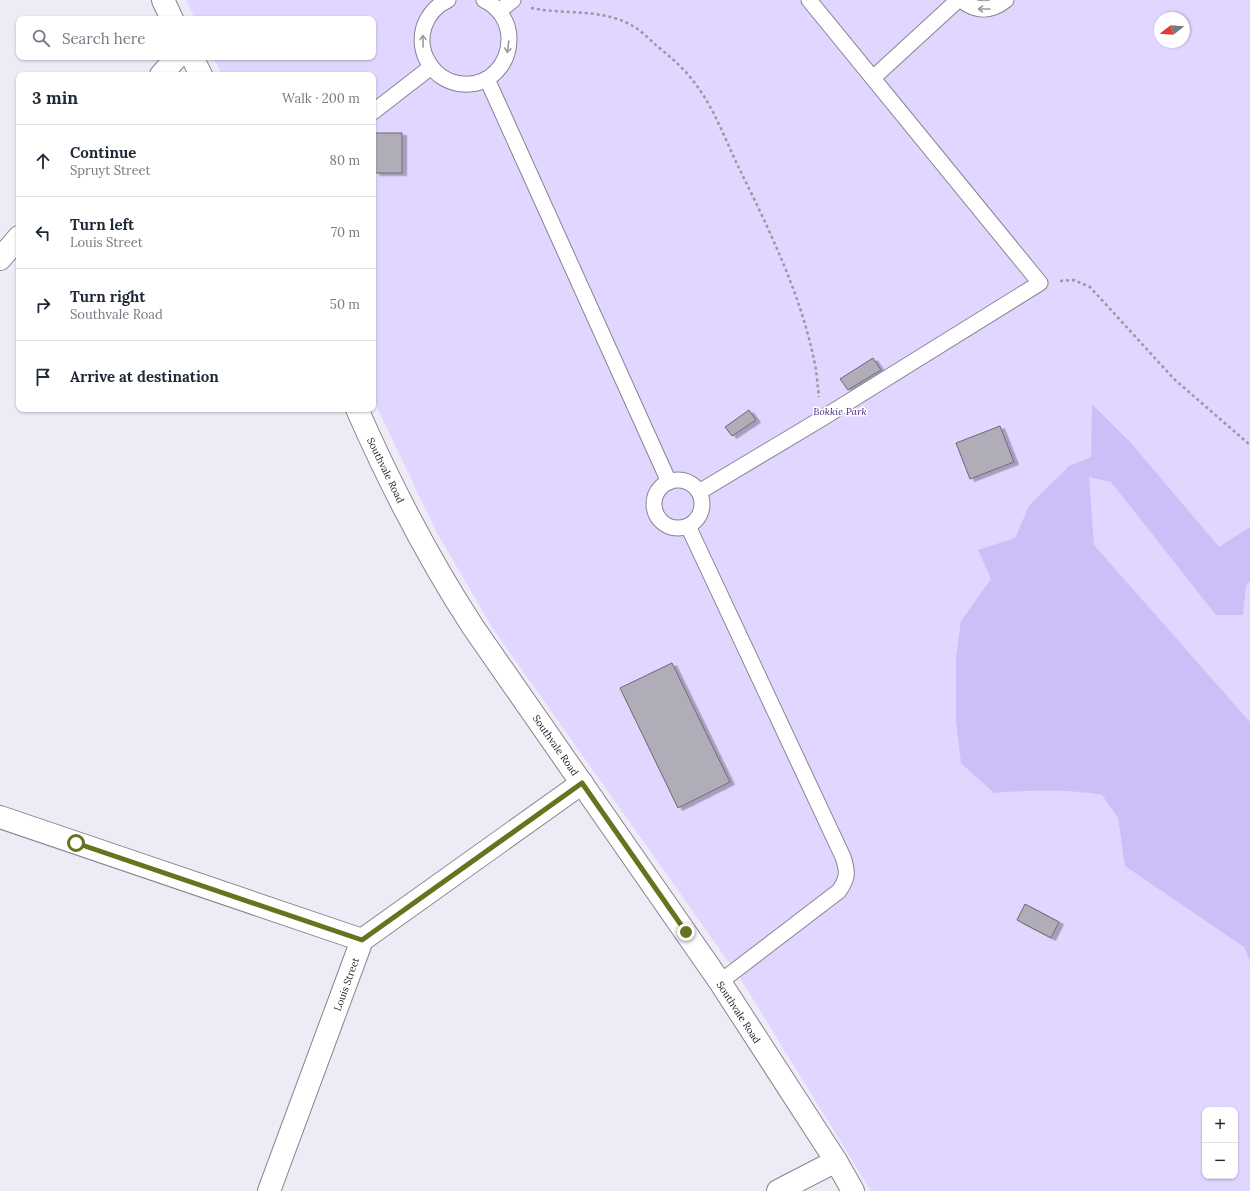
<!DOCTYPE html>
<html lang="en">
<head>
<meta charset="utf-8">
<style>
  :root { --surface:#fff; --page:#f6f6f7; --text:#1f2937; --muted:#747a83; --line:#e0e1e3 }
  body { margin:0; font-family:Lora,serif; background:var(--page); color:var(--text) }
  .controls { position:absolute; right:12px; bottom:12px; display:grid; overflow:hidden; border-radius:8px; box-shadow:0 1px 3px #0004 }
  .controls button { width:36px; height:36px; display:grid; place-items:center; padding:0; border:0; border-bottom:1px solid var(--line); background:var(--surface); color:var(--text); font:20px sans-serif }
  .compass { position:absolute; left:1154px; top:12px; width:36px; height:36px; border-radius:50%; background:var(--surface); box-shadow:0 1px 3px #0004; rotate:253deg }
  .stop { position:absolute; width:12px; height:12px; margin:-9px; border:3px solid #67731e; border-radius:50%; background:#fff }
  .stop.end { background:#67731e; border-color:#fff; box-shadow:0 1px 4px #0008 }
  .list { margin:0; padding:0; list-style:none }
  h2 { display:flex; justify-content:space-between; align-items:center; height:52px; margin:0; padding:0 16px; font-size:17px }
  h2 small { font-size:13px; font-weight:400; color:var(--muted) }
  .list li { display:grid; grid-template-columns:26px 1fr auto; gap:12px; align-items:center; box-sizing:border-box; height:72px; padding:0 16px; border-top:1px solid var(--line) }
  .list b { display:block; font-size:15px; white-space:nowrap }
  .list p { margin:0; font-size:13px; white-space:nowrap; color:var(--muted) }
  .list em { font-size:13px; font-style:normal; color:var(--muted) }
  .icon { flex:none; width:22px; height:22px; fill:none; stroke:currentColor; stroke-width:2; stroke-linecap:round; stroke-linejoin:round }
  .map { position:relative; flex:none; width:1250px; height:1191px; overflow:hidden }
  .search { position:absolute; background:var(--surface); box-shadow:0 1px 3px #0004; left:16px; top:16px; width:360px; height:44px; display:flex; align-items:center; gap:10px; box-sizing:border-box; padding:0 14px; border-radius:8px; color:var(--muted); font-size:15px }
  .panel { position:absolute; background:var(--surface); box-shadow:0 1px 3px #0004; left:16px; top:72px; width:360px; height:340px; border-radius:8px }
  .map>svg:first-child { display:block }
  .green { fill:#e1d6ff; fill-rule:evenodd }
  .water { fill:#cebef8 }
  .building { fill:#b0adb8; stroke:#6b6872; filter:url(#shadow) }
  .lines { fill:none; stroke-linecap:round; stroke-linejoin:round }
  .lane-casing { stroke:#87848e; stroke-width:17 }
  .street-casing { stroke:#87848e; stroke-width:24 }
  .path { stroke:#9a98a0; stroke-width:2.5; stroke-dasharray:3 3; stroke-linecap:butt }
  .lane { stroke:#fff; stroke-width:15 }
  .street { stroke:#fff; stroke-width:22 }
  .oneway { stroke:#9c9b9d }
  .route { stroke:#67731e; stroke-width:5 }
  .labels { text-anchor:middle; stroke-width:3; stroke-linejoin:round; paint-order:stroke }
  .park-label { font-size:10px; font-style:italic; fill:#4d2e80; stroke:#fff }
  .street-label { font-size:10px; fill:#222125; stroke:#fff }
</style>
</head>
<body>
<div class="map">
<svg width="1250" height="1191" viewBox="0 0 1250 1191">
  <defs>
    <filter id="shadow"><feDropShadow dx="4.5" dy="2.5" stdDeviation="0" flood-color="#0004"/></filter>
  </defs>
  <rect width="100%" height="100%" fill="#eeebf6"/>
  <path class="green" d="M186,0h1064v1191h-379l-131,-213 -247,-349 -57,-98 -63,-132v-324h-151l-9,-18h160v-38h-178zM1160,18h24v24h-24zM1205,1110h30v66h-30z"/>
  <path class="water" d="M1092,404l40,40 87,103 31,-20v54l-4,5 -3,29h-27l-105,-133 -22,-5 5,68 156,177v239l-6,-14 -119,-81 -7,-48 -16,-23c-36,-6 -72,-5 -108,-2l-33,-30 -5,-42v-63l5,-37 30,-42 -13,-29 37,-12 14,-32 40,-40 22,-9z"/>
  <g class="building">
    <path d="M374,133h28v40h-27z"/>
    <path d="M873,358l8,12 -33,20 -8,-11z"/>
    <path d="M749,410l7,10 -24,16 -7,-9z"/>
    <path d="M1000,426l14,36 -44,17 -14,-36z"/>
    <path d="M672,663l58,119 -52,26 -58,-120z"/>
    <path d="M1025,904l34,18 -8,16 -34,-18z"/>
  </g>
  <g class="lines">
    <g class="lane-casing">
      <g id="lane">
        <path d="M448,0c-11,5 -20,15 -24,27 -8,26 10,55 39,57 27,2 46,-20 46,-45 0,-17 -10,-32 -25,-39"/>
        <path d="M961,0c15,12 30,12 45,0"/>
        <path d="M499,11l14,-11"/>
        <path d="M873,78l85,-78"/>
        <path d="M487,79l182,403"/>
        <path d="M373,112l58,-45"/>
        <circle cx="678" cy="504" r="24"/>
        <path d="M699,492l122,-73 219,-136 -231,-283"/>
        <path d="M688,526l155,331c5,15 5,21 -4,34l-119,91"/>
      </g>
    </g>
    <g class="street-casing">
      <g id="street">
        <path d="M163,0l9,19"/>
        <path d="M192,57l9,18"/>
        <path d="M161,75l16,-18"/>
        <path d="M0,259l19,-22"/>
        <path d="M357,409c33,75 71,149 116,218l247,355 116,179 17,30"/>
        <path d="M0,817l362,123"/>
        <path d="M269,1191l93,-251 220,-157"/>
        <path d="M778,1191l58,-30"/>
      </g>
    </g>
    <g class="path">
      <path d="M531,8c33,7 70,0 100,17 10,5 18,14 26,21 16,13 31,26 42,43 16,22 26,50 38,75 32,65 66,134 79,206 1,9 2,18 3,27"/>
      <path d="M1060,281l14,-1 16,7 84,92 76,66"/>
    </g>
    <use href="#lane" class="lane"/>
    <use href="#street" class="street"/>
  </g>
  <defs><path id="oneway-shaft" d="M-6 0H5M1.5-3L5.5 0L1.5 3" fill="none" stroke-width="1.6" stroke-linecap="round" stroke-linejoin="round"/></defs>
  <g class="oneway">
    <use href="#oneway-shaft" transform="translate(984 9) rotate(-180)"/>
    <use href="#oneway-shaft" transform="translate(423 41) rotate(-91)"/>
    <use href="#oneway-shaft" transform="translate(508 47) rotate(98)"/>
  </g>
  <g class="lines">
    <path class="route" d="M76,843l286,97 220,-157 104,149"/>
  </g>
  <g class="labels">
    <g class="park-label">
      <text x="840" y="415">Bokkie Park</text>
    </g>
    <g class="street-label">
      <text transform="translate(386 470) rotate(64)" y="4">Southvale Road</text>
      <text transform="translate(556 745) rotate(55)" y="4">Southvale Road</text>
      <text transform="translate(346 984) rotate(-70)" y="4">Louis Street</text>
      <text transform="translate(739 1012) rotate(57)" y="4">Southvale Road</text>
    </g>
  </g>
</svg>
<div class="controls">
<button>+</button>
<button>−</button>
</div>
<svg class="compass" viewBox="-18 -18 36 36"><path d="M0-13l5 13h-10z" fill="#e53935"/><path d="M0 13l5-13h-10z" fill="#747a83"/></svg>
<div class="stop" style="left:76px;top:843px"></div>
<div class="stop end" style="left:686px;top:932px"></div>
<div class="search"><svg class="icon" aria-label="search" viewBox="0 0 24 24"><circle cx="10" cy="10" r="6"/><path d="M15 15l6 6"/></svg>Search here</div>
<section class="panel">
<h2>3 min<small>Walk · 200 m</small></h2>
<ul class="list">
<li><svg class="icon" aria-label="ahead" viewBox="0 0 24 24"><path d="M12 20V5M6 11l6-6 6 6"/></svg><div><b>Continue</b><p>Spruyt Street</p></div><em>80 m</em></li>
<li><svg class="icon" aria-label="left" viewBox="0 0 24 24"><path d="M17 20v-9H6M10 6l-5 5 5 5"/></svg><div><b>Turn left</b><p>Louis Street</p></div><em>70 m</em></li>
<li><svg class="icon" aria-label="right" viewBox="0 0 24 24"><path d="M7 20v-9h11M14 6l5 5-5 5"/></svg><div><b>Turn right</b><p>Southvale Road</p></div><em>50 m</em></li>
<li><svg class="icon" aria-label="arrive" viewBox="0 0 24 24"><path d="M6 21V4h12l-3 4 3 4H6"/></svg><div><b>Arrive at destination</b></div></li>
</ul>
</section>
</div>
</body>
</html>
